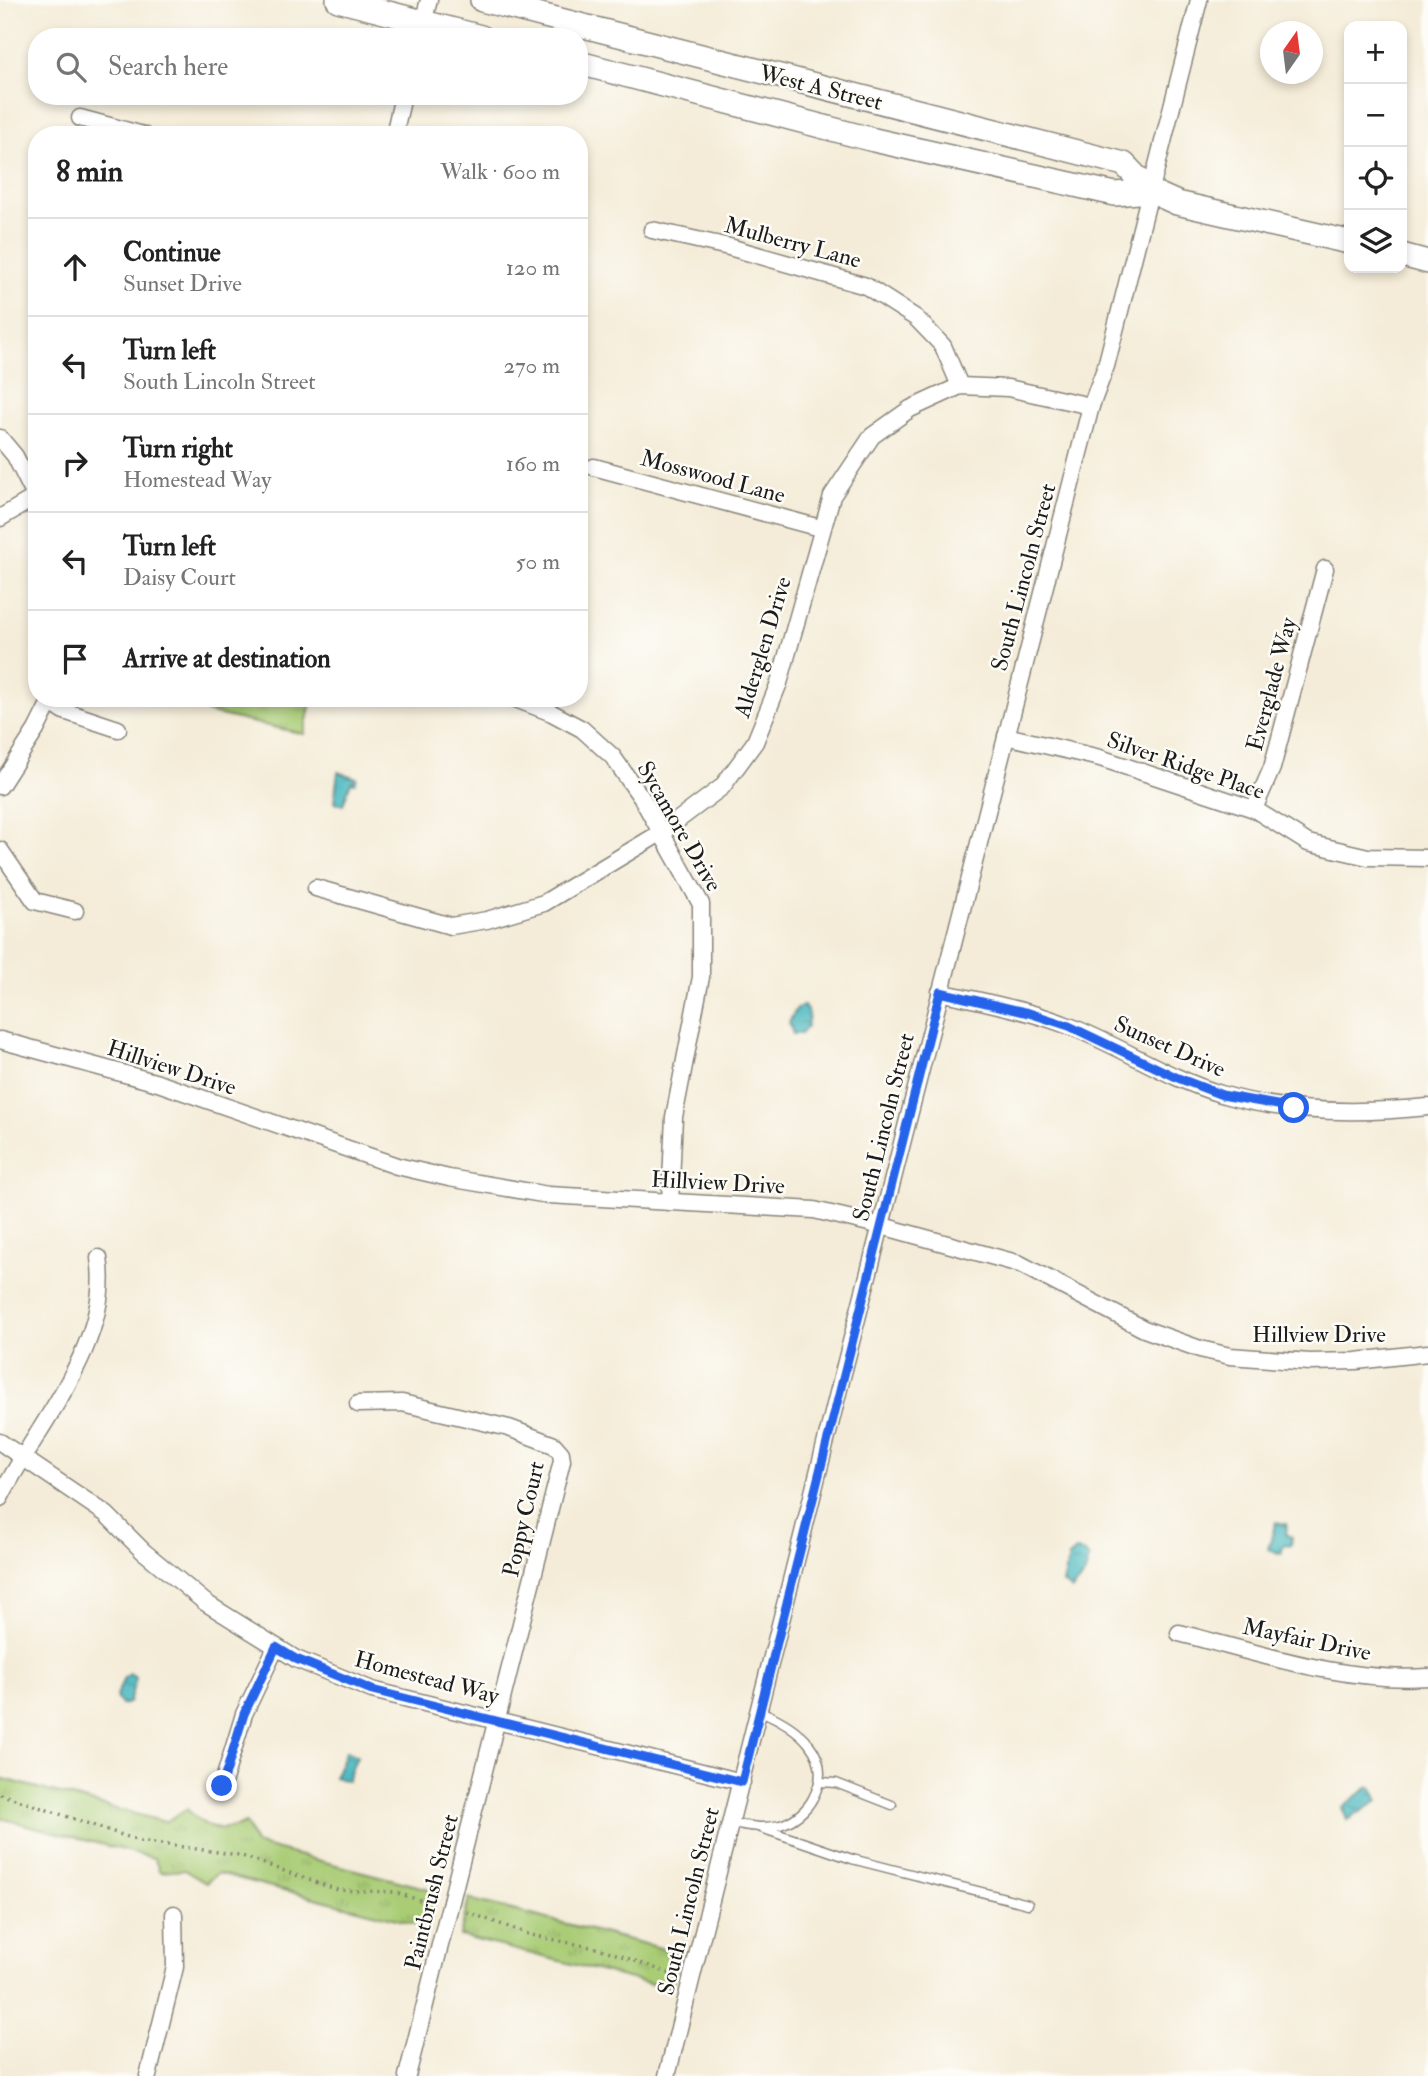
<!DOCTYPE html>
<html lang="en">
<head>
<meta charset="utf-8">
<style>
  :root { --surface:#fff; --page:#f6f6f6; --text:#222; --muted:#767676; --line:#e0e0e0 }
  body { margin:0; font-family:"IM FELL Double Pica",serif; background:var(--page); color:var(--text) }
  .controls { position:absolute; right:21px; top:21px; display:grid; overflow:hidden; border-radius:14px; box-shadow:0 4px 10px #0003 }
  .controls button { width:63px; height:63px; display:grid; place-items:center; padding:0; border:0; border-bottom:2px solid var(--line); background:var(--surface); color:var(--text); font:35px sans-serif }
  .compass { position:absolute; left:1260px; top:21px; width:63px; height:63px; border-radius:50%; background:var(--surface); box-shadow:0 4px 10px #0003; rotate:14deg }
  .stop { position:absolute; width:21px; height:21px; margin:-16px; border:5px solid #2563eb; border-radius:50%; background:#fff }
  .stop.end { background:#2563eb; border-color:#fff; box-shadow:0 2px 7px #0008 }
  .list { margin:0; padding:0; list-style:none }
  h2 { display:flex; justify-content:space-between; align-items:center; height:91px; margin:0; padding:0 28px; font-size:30px }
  h2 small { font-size:23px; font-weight:400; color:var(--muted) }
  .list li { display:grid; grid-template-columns:46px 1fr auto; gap:21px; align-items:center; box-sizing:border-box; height:98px; padding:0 28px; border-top:2px solid var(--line) }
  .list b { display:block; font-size:26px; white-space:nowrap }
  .list p { margin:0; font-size:23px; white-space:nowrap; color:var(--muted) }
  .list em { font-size:23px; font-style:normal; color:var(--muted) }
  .icon { flex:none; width:38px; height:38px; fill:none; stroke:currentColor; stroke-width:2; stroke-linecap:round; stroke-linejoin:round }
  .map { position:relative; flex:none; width:1428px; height:2076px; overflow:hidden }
  .search { position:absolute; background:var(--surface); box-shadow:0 4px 10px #0003; left:28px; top:28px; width:560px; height:77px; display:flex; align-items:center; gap:18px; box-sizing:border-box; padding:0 24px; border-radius:28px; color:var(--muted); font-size:26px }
  .panel { position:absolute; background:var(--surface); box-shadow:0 4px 10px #0003; left:28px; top:126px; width:560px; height:581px; border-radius:28px }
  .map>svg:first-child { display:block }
  .park { fill:url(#park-tufts); stroke:#627448; stroke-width:2 }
  .water { fill:url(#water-ripples); stroke:#326a6e; stroke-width:2 }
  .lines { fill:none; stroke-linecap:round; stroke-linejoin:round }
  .service-casing { stroke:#88847a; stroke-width:11 }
  .minor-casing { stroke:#88847a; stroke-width:19 }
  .secondary-casing { stroke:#88847a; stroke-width:26 }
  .path { stroke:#88847a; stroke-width:3.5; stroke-dasharray:2 5; stroke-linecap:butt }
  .service { stroke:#fff; stroke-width:8 }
  .minor { stroke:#fff; stroke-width:16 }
  .secondary { stroke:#fff; stroke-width:23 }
  .route { stroke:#2563eb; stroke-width:9 }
  .labels { text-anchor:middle; stroke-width:5; stroke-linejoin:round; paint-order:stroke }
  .street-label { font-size:23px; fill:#1c1c1c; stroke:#fdfcf7 }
</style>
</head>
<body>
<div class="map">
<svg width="1428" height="2076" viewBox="0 0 1428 2076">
  <defs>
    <pattern id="park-tufts" width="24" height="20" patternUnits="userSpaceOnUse" patternTransform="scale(1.75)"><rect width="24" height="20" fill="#a9cc75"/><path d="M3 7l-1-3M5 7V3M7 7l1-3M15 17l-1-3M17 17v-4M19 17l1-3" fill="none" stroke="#91af65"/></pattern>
    <pattern id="water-ripples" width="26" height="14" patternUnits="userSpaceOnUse" patternTransform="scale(1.75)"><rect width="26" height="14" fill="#48b8bf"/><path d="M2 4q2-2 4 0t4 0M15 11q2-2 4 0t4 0" fill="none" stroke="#3b959a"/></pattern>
  </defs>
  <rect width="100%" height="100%" fill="#fdfcf7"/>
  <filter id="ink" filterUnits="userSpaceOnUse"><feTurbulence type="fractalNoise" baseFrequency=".0143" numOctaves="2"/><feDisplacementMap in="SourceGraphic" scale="14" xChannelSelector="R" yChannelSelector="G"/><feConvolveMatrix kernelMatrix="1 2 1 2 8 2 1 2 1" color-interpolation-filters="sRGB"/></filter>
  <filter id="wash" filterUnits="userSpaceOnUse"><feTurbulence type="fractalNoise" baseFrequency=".00686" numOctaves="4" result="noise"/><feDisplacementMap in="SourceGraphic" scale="28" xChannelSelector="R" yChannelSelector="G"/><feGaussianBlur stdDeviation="1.57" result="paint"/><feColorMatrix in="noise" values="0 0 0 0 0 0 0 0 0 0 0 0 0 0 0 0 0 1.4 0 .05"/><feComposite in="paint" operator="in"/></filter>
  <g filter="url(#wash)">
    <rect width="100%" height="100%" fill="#f4ecd8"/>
    <g class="park">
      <path d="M211,698h101l-8,36 -97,-22z"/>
      <path d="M0,1778l165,44 22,-13c16,20 37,24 59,14l9,21 182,47 -9,36 -211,-54 -11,10 -22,-13 -24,2 -6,-14 -154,-40z"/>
      <path d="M469,1899l211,54 -9,36 -211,-53z"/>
    </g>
    <g class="water">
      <path d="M338,772l19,6 -2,5 -4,-1 -8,23 -9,-3z"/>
      <path d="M804,1006l5,8 -2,12 -6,8h-8l-4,-12 8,-14z"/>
      <path d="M1276,1522l11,2 -1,11 6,2 -1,8 -7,-1 -3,10 -13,-5z"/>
      <path d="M1076,1551l9,2 4,5 -4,16 -13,16 -9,-7 6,-26z"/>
      <path d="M130,1674l6,4 -7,25 -8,2 -5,-8 8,-19z"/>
      <path d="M346,1751l11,5 -10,25 -13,-4z"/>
      <path d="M1369,1787l3,1 6,13 -31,19 -5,-13z"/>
    </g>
  </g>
  <g filter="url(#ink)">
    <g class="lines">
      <g class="service-casing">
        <g id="service">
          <path d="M821,1782l15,1 56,22"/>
          <path d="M732,1823c16,3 32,6 48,2 14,-4 27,-15 33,-27 23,-43 -16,-72 -53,-87"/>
          <path d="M758,1827l94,32 176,45"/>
        </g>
      </g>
      <g class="minor-casing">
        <g id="minor">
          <path d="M419,37l10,-37"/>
          <path d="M80,118l63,17"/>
          <path d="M394,135l9,-39"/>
          <path d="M652,230l77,17 137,39 50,32 27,28 17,40"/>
          <path d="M0,438l15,18 22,44"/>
          <path d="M594,467l226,61"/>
          <path d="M0,518l37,-22"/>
          <path d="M513,698l39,15 30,16 31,28 30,43 58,104v73l-27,140 -4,85"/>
          <path d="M49,703l15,8 54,18"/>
          <path d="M1006,736l94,22 154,51 54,34 60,14 60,1"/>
          <path d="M0,786l36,-56 16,-32"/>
          <path d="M1254,809l18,-41 53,-199"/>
          <path d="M0,850l35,51 40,10"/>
          <path d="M316,888l135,38 36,-6 57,-17 118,-71 60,-45 33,-45 24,-59 53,-187 40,-60 38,-27 50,-23 48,2 83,18"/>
          <path d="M940,992c43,10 88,18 129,34 52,20 98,52 152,68 66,20 139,20 207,13"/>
          <path d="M0,1040l158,43 239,83 52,12 99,17 266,15 68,16 138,38 124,65 56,20 30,7 80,6 46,-1 72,-8"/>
          <path d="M358,1404l44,-1 107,25 45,17 7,8 1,8 -155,615"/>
          <path d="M0,1442l106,72 37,37 63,52 90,56 76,31 370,92"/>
          <path d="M0,1498c36,-72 113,-156 99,-240"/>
          <path d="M1179,1633c80,20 165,50 249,44"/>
          <path d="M222,1786l22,-72 32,-67"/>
          <path d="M148,2076l27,-109 -1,-53"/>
          <path d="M667,2076l173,-691 251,-979 15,-40 93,-366"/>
        </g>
      </g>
      <g class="secondary-casing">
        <g id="secondary">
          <path d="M338,0l143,37"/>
          <path d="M482,0l642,164 26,27 27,12 172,39"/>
          <path d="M579,63l295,77 241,54 35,-3"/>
          <path d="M1402,255l26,7"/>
        </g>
      </g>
      <g class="path">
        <path d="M0,1794l140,47 99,14 99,35 56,2 38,12"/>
        <path d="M467,1912l64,23 74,15 66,24"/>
      </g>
      <use href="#service" class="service"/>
      <use href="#minor" class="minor"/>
      <use href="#secondary" class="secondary"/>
    </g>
  </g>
  <g class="lines" filter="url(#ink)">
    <path class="route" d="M222,1786l22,-72 32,-67 20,12 76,31 370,92 198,-790 89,21 40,13 109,52 44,17 72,13"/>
  </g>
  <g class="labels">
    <g class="street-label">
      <text transform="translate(821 87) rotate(14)" y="8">West A Street</text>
      <text transform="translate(793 242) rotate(15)" y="8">Mulberry Lane</text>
      <text transform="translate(713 476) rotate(15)" y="8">Mosswood Lane</text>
      <text transform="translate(1023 577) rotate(-75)" y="8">South Lincoln Street</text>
      <text transform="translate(762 647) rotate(-73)" y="8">Alderglen Drive</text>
      <text transform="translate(1271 684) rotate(-75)" y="8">Everglade Way</text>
      <text transform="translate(1186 765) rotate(19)" y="8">Silver Ridge Place</text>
      <text transform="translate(680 826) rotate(60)" y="8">Sycamore Drive</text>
      <text transform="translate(1170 1046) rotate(24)" y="8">Sunset Drive</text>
      <text transform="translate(172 1067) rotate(18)" y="8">Hillview Drive</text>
      <text transform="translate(883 1127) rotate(-76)" y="8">South Lincoln Street</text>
      <text transform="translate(718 1182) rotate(3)" y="8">Hillview Drive</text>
      <text x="1319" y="1342">Hillview Drive</text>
      <text transform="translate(523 1519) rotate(-77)" y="8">Poppy Court</text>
      <text transform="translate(1307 1639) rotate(12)" y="8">Mayfair Drive</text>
      <text transform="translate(427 1677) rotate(15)" y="8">Homestead Way</text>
      <text transform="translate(431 1892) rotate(-76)" y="8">Paintbrush Street</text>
      <text transform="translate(688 1901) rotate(-76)" y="8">South Lincoln Street</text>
    </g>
  </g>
</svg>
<div class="controls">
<button>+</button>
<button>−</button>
<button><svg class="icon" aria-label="locate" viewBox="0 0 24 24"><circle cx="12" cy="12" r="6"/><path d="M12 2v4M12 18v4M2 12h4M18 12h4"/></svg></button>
<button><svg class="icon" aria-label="layers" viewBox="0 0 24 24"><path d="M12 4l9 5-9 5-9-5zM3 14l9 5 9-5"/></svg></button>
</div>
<svg class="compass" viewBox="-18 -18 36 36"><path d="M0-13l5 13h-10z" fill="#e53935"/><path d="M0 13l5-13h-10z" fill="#767676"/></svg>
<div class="stop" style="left:1294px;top:1108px"></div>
<div class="stop end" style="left:222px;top:1786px"></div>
<div class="search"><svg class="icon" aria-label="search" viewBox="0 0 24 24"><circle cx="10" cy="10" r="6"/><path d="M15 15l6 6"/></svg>Search here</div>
<section class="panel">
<h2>8 min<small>Walk · 600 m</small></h2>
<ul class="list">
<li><svg class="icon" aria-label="ahead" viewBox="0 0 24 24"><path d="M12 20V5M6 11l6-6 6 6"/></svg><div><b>Continue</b><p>Sunset Drive</p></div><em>120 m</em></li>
<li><svg class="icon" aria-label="left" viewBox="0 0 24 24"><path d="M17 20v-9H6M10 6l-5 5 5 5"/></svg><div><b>Turn left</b><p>South Lincoln Street</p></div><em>270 m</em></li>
<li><svg class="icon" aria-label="right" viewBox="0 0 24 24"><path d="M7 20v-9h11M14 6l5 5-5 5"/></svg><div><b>Turn right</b><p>Homestead Way</p></div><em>160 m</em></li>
<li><svg class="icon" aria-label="left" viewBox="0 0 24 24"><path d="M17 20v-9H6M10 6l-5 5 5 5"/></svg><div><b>Turn left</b><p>Daisy Court</p></div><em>50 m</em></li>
<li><svg class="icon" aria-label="arrive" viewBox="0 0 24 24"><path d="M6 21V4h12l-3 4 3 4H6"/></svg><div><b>Arrive at destination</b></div></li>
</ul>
</section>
</div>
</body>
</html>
